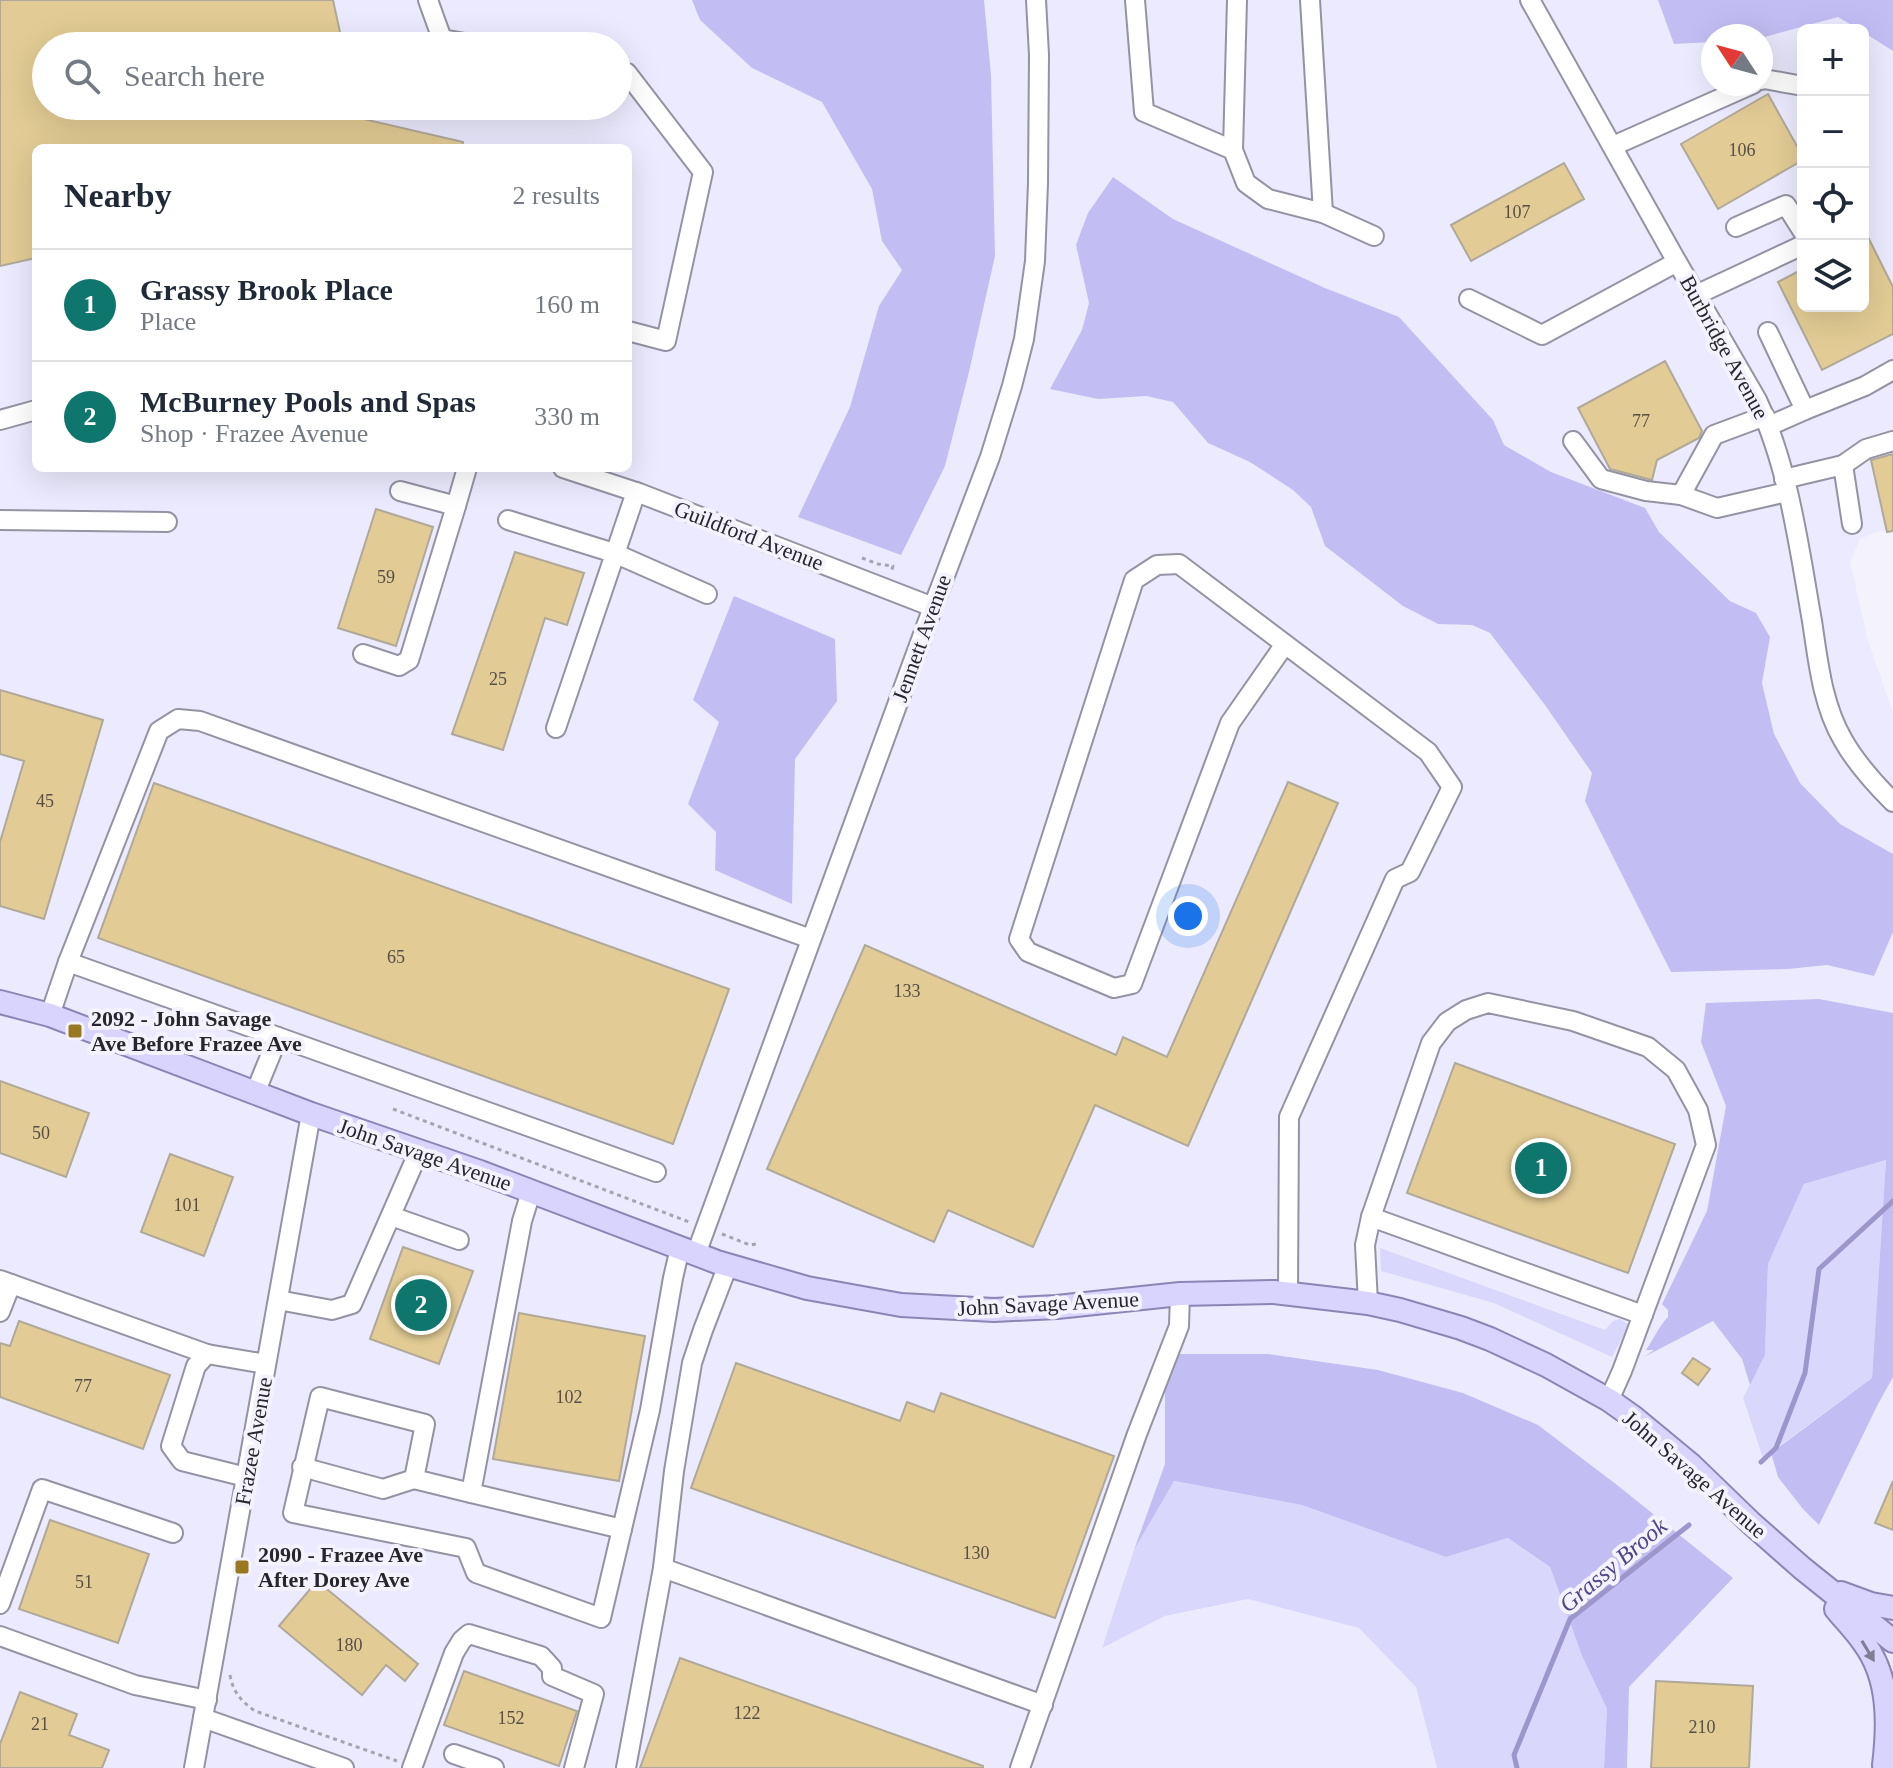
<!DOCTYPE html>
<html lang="en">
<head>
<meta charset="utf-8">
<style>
  :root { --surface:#fff; --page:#f2f2f3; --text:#1f2937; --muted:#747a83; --line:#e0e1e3; --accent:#0f766e }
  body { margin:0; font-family:"Times New Roman",serif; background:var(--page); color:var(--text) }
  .controls { position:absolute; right:24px; top:24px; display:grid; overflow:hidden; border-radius:12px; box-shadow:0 8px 32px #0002 }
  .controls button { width:72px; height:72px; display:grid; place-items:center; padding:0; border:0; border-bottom:2px solid var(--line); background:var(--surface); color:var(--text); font:40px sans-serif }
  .compass { position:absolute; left:1701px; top:24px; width:72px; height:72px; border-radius:50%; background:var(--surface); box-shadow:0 8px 32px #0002; rotate:306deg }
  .you { position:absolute; left:1188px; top:916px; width:28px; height:28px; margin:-20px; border:6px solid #fff; border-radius:50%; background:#1a73e8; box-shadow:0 0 0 12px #1a73e833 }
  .badge { display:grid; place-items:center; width:52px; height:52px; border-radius:50%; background:var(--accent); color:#fff; font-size:26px; font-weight:700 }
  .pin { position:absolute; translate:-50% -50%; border:4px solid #fff; box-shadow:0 2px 8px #0006 }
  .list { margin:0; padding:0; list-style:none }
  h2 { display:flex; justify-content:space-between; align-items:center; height:104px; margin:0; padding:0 32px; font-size:34px }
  h2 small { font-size:26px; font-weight:400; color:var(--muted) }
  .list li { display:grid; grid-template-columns:52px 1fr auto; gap:24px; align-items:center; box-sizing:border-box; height:112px; padding:0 32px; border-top:2px solid var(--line) }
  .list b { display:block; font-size:30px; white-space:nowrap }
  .list p { margin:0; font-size:26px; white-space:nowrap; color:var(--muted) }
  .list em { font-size:26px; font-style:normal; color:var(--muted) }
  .icon { flex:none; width:44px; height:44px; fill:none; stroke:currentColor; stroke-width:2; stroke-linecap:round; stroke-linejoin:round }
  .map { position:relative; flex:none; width:1893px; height:1768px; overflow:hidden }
  .search { position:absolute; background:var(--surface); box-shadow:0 8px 32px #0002; left:32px; top:32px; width:600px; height:88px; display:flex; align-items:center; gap:20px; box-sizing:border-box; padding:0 28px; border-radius:44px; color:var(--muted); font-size:30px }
  .panel { position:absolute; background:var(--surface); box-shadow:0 8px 32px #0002; left:32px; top:144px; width:600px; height:328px; border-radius:12px }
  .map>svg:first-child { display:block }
  .built { fill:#ebeafe; fill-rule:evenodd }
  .green { fill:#dad7fd }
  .forest { fill:#c2bdf3 }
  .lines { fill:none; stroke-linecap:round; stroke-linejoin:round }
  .stream { stroke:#9c96ca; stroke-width:5 }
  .building { fill:#e2cb94; stroke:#b0a999; stroke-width:2 }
  .minor-casing { stroke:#9493a3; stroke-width:22 }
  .major-casing { stroke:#8a85b4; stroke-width:26 }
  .path { stroke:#a5a4ad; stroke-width:3; stroke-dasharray:4 4; stroke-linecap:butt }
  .minor { stroke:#fff; stroke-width:18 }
  .major { stroke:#d9d4fd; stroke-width:22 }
  .oneway { fill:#807d95 }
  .poi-dot { fill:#987821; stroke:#f3f2fd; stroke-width:3 }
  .labels { text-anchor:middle; stroke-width:8; stroke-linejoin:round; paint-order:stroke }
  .number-label { font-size:18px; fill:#564f47 }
  .street-label { font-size:22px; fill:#27262d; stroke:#f3f2fd }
  .poi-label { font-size:22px; font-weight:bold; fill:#27262d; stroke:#f3f2fd; text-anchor:start }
  .water-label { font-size:24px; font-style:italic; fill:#504586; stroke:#f3f2fd }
</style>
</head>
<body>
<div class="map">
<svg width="1893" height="1768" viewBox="0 0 1893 1768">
  <rect width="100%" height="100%" fill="#f3f2fd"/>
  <path class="built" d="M0,0h692l8,20 52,48 70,34 51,87 9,52 20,29 -23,36 -29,101 -52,110 147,-51 24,-94 26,-116 -4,-181 -7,-75h674l16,44 39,-2v42h48v-46l77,-22 22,14h-57v276h60v-274l30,19v479l-13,1 -20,8 -10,23 18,79 25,72v141l-53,-30 -40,-41 -26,-49 -12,-51 8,-46 -14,-23 -25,-13 -72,-69 -15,-24 -93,-36 -47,-27 -11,-25 -94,-103 -74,-29 -152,-69 -60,-42 -37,68 13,58 -7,27 -32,59 48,10 48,-3 27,6 35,41 42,19 43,28 18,17 14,39 78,60 35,18 34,1 18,8 55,72 47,68 196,196 39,-4 47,11 19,-44v81l-74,-14 -118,43 25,64 -19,105 -45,92 6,7v7l-8,8 -7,16 4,9 56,-29 29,38 8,26 -7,13 21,60 7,-5 7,24 100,-73 15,-27v391h-266l2,-81 104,-108 -270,-186 -85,-23 -110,-16 -103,1v109l-63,183 63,-31 83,-17 111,28 57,60 21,81h-1437zM46,46h572v60h-572zM36,148h592v320h-592zM837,701l-42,57 -3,145 -77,-33 1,-38 -28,-28 31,-82z"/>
  <g class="green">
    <path d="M1886,1160l-14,218 -109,80 -20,-60 22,-43 3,-91 36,-80z"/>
    <path d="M1380,1248l225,82 8,-9 7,-2 9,6 -17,32 -118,-54 -113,-32z"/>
    <path d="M1173,1481l129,24 144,52 62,-19 42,29 32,89 25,53 -3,59h-167l-21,-81 -57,-59 -111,-29 -83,17 -63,32 32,-98z"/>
  </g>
  <g class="forest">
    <path d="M692,0h292l7,75 4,181 -26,116 -24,94 -44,89 -103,-38 52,-110 29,-101 23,-36 -20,-29 -10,-52 -50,-87 -70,-34 -52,-48z"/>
    <path d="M1658,0h235v51l-30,-19v-2h-3l-22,-13 -77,21v-2h-48v6l-39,2z"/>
    <path d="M1113,177l60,42 152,69 74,29 94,103 11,25 47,27 94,36 14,24 71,69 26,12 14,24 -8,46 12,51 26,49 40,41 53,30v78l-19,44 -47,-11 -39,4 -117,3 -86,-171 7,-28 -47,-68 -55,-72 -18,-8 -34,-1 -35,-18 -78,-60 -14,-39 -18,-17 -43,-28 -42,-19 -35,-41 -27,-6 -48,3 -48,-10 32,-59 7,-27 -13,-58 12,-32z"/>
    <path d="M734,596l101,43 2,62 -42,58 -3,145 -77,-34 1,-38 -28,-28 31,-82 -26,-22z"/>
    <path d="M1819,999l74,14v364l-15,27 -59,121 -16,-16 -25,-32 -7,-24 101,-75 14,-218 -82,24 -36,80 -3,91 -15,30 -8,-26 -29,-38 -69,36 10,-7h-8c8,-11 12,-23 22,-33v-7l-6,-6 45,-93 19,-105 -25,-64 5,-39z"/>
    <path d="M1165,1354h103l110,16 85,23 75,32 79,60 116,93 -104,109 -2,81h-23l3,-59 -25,-53 -32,-89 -42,-29 -62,19 -144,-52 -128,-24 -40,69 31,-86z"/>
  </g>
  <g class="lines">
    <g class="stream">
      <path d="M1761,1462l15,-14 29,-75 14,-104 74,-68"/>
      <path d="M1517,1768l-3,-13 56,-136 119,-94"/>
    </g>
  </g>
  <g class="building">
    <path d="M0,0h333l10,46h-297v60h310l3,12 104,24 -1,6h-426v110l-36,8z"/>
    <path d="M1768,94l35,63v3l-85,49 -37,-65z"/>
    <path d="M1564,163l20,36 -113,62 -20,-36z"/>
    <path d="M1863,227l30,60v47l-71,36 -44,-88 25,-13v37h60z"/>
    <path d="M1665,361l37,70 -3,7 -42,22 -5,20 -42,-11 -32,-61z"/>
    <path d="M1893,454v77l-6,1 -16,-72z"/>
    <path d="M376,509l57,18 -37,119 -58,-18z"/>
    <path d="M515,552l69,21 -17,52 -22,-7 -42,132 -51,-16z"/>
    <path d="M0,690l103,30 -59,199 -44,-13v-64l24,-81 -24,-7z"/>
    <path d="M1288,782l50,21 -150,343 -93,-41 -62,142 -85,-37 -14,32 -167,-73 98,-224 251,110 7,-18 44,20z"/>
    <path d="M154,783l575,206 -56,155 -575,-206z"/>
    <path d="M1455,1063l220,81 -47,129 -221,-80z"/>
    <path d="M0,1081l89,32 -23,64 -66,-24z"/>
    <path d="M170,1154l63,23 -29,79 -63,-24z"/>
    <path d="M403,1247l70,24 -34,93 -69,-25z"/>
    <path d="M519,1313l126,23 -26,145 -126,-22z"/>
    <path d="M19,1321l151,54 -27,74 -143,-52v-54l10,3z"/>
    <path d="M1693,1358l17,11 -12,16 -16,-12z"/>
    <path d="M736,1363l164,58 7,-19 27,10 7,-19 173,63 -59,162 -364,-130z"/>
    <path d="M1893,1481v49l-18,-7z"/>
    <path d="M50,1520l99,34 -31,89 -99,-34z"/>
    <path d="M317,1581l101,83 -13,17 -19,-16 -24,30 -83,-69z"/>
    <path d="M680,1658l303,108v2h-343z"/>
    <path d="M464,1671l113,40 -18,55 -115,-41z"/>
    <path d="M1656,1681l97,5 -4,82h-98z"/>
    <path d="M20,1692l57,22 -8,21 40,15 -7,18h-102v-24z"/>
  </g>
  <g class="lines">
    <g class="minor-casing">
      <g id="minor">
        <path d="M428,0l14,39 40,7"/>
        <path d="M1135,0l9,112 89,38 13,33 22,16 55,14 -13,-213"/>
        <path d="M1530,0l147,262 80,138c32,68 42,147 55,221 6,39 10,83 31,119 13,23 31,43 50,62"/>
        <path d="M618,72l9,1 76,99 -37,169 -38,-10"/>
        <path d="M1761,80l3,-1 39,7"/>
        <path d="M1613,146l140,-62"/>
        <path d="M1233,150l4,-150"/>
        <path d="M1323,213l51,23"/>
        <path d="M1736,227l50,-22 17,27"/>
        <path d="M1696,295l107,-50"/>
        <path d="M1469,299l73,36 135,-73"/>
        <path d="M1768,332l37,78 -36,16"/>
        <path d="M1805,410l60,-24 28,-16"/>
        <path d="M0,420l36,-10"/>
        <path d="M1573,441l28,38 45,12 35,4 33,-60 51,-19"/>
        <path d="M1843,465l23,-16 27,-8"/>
        <path d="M563,468l76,25 294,114"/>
        <path d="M1784,479l59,-14 9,59"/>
        <path d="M400,491l56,15 11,-38"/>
        <path d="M1681,495l36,13 70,-16"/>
        <path d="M0,520l167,2"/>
        <path d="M508,520l106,33 93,41"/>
        <path d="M1285,644l-55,79 -98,261 -18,4 -86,-36 -9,-13 115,-359 23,-15 22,-1 249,188 24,35 -42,85 -15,7 -106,238 -1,176"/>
        <path d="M363,654l36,12 10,-6 47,-154"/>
        <path d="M556,728l80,-236"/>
        <path d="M68,962l588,210"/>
        <path d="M50,1015l18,-53 91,-231 19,-12 22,2 611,218"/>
        <path d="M255,1093l23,-56"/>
        <path d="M531,1192l-9,29 -51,272 151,36"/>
        <path d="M391,1216l68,24"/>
        <path d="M1371,1217l272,98"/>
        <path d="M696,1254l237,-647 57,-150 22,-71 12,-47 11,-78 3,-78 1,-128 -3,-55"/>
        <path d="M0,1280l207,74"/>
        <path d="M278,1300l54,10 20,-6 67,-153"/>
        <path d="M1368,1303l-3,-58 6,-28 60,-174 16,-21 19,-12 22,-7 85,18 75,26 28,23 22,40 8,35 -84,226 -13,29"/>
        <path d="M0,1312l11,-28"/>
        <path d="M302,1467l81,22 31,-10"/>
        <path d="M246,1477l-64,-16 -11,-15 25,-80 11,-12 59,10"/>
        <path d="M471,1493l-57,-14 11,-55 -105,-27 -27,116 173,35 10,25 125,45 49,-208 23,-132 7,-30"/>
        <path d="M663,1568l380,137"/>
        <path d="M0,1604l42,-115 131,44"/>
        <path d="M0,1636l135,49 72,15"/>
        <path d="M203,1718l141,50"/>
        <path d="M454,1754l40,14"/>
        <path d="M194,1768l117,-654"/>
        <path d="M412,1768l42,-115 8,-13 7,-6 72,22 11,12v8l42,18 -20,74"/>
        <path d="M626,1768l37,-200 11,-97 18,-108 11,-33 25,-65"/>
        <path d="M1020,1768l117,-334 42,-108 1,-32"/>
      </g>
    </g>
    <g class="major-casing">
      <g id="major">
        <path d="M0,1002l50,13 261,99 169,58 237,90 90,26 94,17 93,5 63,-3 123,-13 94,-2 94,11 32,7 61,18 29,11 56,26 63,35 24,17 58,48 60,58 51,45 91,73"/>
        <path d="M1841,1593l30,11 22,4"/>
        <path d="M1836,1609c9,11 20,22 28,34 26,35 25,81 20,122"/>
      </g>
    </g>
    <g class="path">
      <path d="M862,558l16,6 15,2 -2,7"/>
      <path d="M393,1109l296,113"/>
      <path d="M722,1234l28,11 6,-1"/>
      <path d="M230,1675c3,17 11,26 25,36l142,50"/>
    </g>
    <use href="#minor" class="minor"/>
    <use href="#major" class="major"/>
  </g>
  <defs><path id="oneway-solid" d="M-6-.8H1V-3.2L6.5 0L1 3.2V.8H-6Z" transform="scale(2)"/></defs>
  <use class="oneway" href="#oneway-solid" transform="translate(1868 1651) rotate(59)"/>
  <g class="poi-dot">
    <rect x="67" y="1023" width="16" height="16" rx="4"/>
    <rect x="234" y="1559" width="16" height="16" rx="4"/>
  </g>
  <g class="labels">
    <g class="number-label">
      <text x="1742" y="156">106</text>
      <text x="1517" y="218">107</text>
      <text x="1641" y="427">77</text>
      <text x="386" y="583">59</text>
      <text x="498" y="685">25</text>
      <text x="45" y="807">45</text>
      <text x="396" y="963">65</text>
      <text x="907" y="997">133</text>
      <text x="41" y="1139">50</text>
      <text x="187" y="1211">101</text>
      <text x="83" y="1392">77</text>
      <text x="569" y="1403">102</text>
      <text x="976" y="1559">130</text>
      <text x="84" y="1588">51</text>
      <text x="349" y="1651">180</text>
      <text x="747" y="1719">122</text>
      <text x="511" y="1724">152</text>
      <text x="40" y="1730">21</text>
      <text x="1702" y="1733">210</text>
    </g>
    <g class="street-label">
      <text transform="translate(1725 347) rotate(61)" y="8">Burbridge Avenue</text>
      <text transform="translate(749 535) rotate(21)" y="8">Guildford Avenue</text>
      <text transform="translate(921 638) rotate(-70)" y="8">Jennett Avenue</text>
      <text transform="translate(425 1154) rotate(19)" y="8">John Savage Avenue</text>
      <text transform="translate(1048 1303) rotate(-3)" y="8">John Savage Avenue</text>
      <text transform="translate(253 1441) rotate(-80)" y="8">Frazee Avenue</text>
      <text transform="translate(1695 1474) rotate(41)" y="8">John Savage Avenue</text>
    </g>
    <g class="poi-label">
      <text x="91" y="1026">2092 - John Savage<tspan x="91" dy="25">Ave Before Frazee Ave</tspan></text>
      <text x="258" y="1562">2090 - Frazee Ave<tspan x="258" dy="25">After Dorey Ave</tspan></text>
    </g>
    <g class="water-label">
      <text transform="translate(1613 1565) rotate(-40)" y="8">Grassy Brook</text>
    </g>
  </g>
</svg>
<div class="controls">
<button>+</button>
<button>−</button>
<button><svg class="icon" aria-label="locate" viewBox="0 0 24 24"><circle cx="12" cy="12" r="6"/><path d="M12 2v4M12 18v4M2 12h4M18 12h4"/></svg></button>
<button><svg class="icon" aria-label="layers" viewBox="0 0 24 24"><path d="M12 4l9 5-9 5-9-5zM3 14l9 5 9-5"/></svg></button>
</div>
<svg class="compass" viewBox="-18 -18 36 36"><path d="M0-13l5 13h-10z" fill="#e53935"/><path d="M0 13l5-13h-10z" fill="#747a83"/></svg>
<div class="you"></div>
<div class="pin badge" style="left:1541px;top:1168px">1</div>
<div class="pin badge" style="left:421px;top:1305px">2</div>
<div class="search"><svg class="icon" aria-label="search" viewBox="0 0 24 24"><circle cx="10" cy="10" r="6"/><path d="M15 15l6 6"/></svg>Search here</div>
<section class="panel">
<h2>Nearby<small>2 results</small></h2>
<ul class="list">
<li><span class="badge">1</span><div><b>Grassy Brook Place</b><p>Place</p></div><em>160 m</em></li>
<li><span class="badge">2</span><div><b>McBurney Pools and Spas</b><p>Shop · Frazee Avenue</p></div><em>330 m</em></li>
</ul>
</section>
</div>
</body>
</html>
